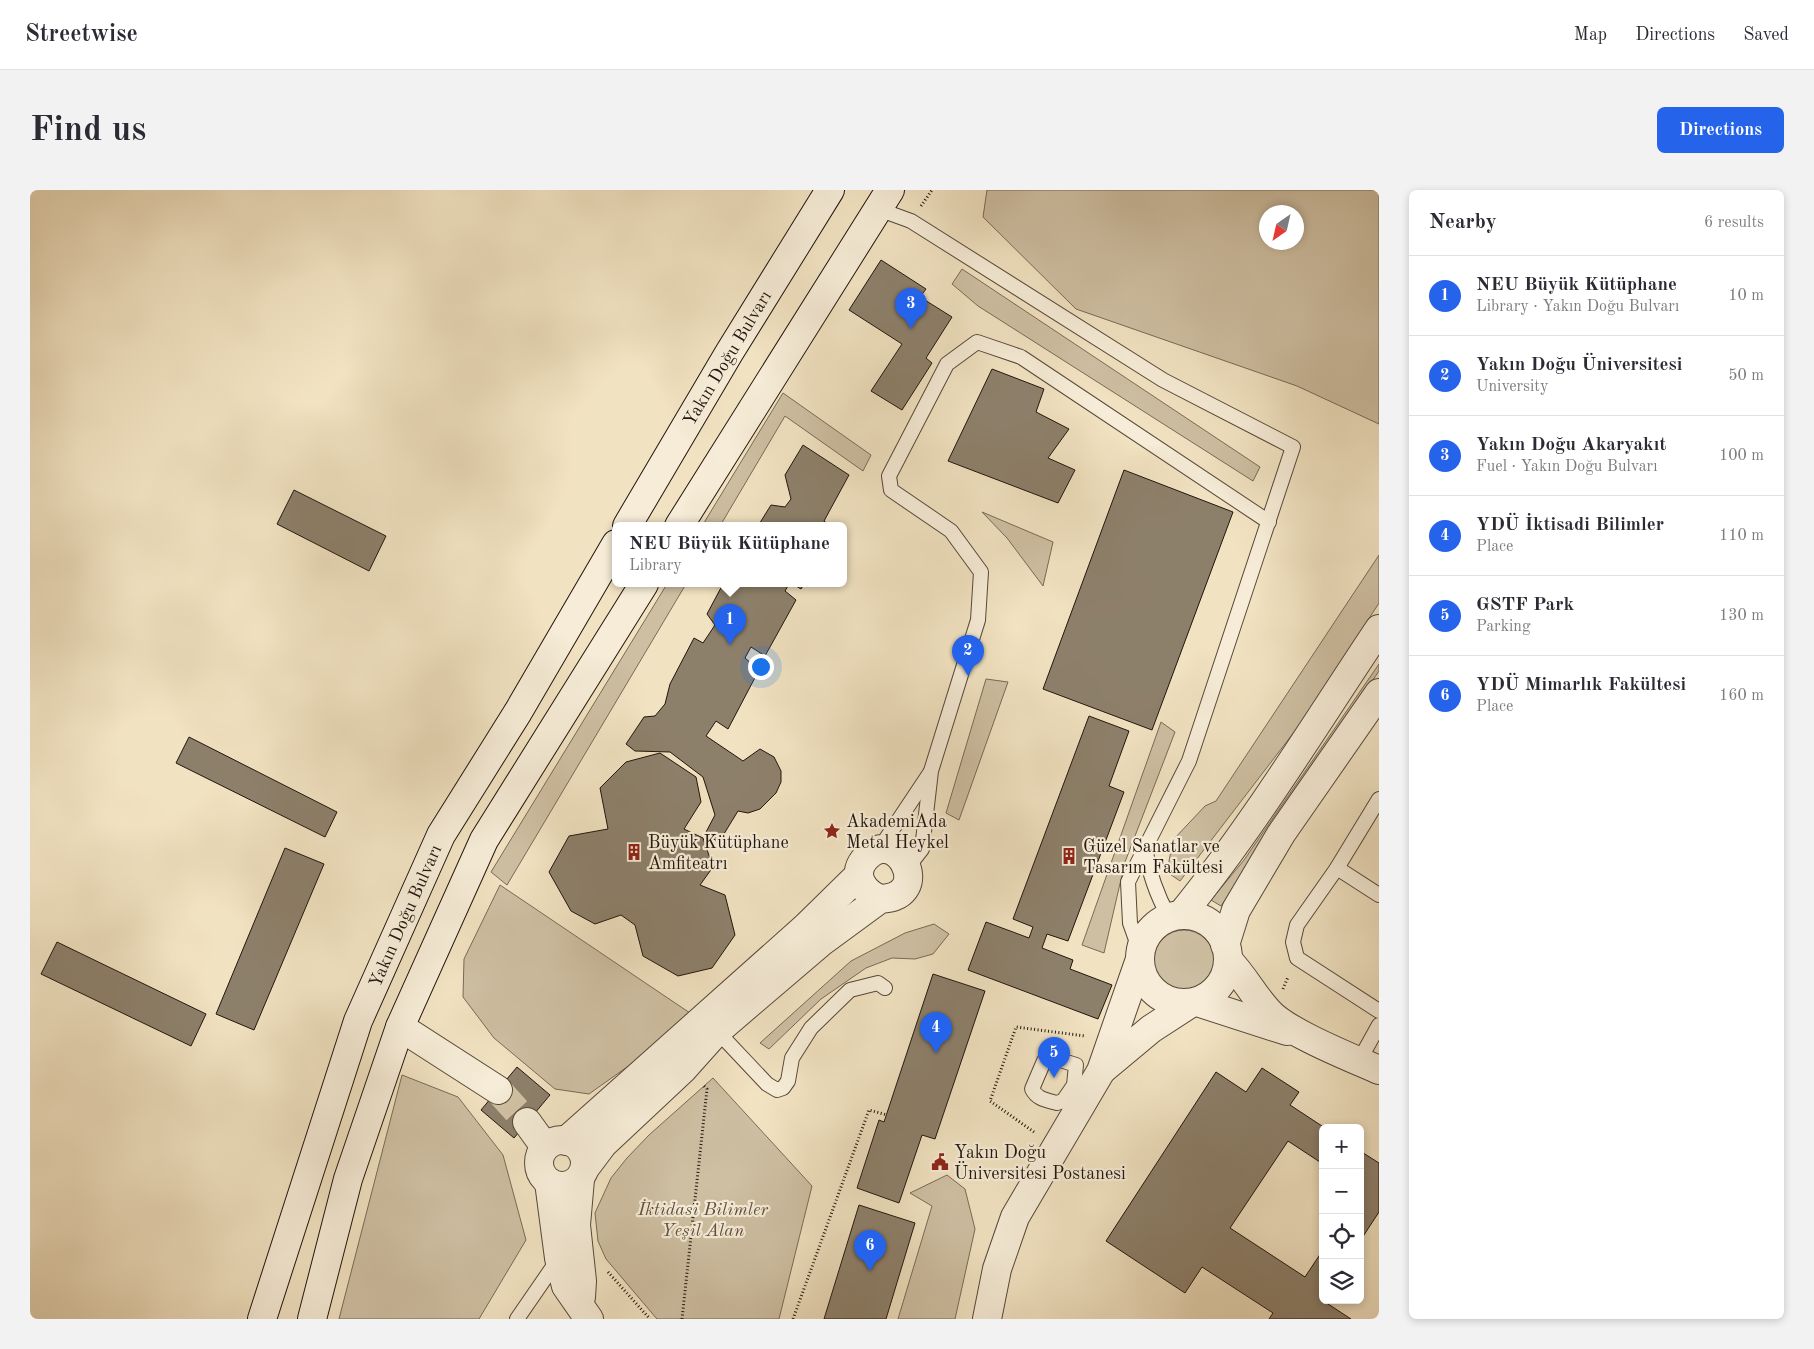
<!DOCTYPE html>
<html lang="en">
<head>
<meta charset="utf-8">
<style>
  :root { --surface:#fff; --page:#f2f2f3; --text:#2b2b33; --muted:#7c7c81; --line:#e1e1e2; --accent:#2563eb }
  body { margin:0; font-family:"Old Standard TT",serif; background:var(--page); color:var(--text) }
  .controls { position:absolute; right:15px; bottom:15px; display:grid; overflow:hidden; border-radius:8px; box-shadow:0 2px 8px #0003 }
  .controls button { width:45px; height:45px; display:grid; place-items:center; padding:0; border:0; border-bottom:1px solid var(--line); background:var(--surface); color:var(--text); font:25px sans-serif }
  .compass { position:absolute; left:1229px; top:15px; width:45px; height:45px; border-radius:50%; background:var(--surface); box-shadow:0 2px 8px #0003; rotate:214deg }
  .you { position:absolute; left:730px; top:476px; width:18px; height:18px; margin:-12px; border:4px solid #fff; border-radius:50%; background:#1a73e8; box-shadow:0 0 0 8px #1a73e833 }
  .badge { display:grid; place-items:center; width:32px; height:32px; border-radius:50%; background:var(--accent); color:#fff; font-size:16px; font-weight:700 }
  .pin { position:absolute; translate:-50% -41px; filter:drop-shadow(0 1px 2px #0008) }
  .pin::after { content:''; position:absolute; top:26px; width:18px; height:15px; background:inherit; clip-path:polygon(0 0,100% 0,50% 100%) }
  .popup { position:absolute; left:582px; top:332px; width:235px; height:65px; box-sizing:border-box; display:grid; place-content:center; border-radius:8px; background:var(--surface); filter:drop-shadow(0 1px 4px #0005); font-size:16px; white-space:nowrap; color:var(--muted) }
  .popup b { font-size:19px; color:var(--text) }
  .popup::after { content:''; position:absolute; left:50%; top:100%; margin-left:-10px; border:10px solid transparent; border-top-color:var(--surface) }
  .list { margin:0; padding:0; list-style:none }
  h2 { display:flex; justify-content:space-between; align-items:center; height:65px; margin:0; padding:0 20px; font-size:21px }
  h2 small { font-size:16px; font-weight:400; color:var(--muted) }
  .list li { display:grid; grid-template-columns:32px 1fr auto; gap:15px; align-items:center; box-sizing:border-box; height:80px; padding:0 20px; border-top:1px solid var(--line) }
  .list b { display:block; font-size:19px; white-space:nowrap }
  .list p { margin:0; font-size:16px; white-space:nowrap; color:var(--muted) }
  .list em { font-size:16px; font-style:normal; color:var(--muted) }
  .icon { flex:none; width:28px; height:28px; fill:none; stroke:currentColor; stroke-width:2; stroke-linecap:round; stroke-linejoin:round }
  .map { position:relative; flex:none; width:1349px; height:1129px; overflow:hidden; border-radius:8px }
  header { display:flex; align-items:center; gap:30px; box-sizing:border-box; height:70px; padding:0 25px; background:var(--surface); border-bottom:1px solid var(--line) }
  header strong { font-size:24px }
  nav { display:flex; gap:28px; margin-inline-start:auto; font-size:18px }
  .intro { display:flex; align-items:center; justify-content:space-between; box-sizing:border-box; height:120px; padding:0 30px }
  h1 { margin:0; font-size:35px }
  .button { padding:12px 22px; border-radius:8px; background:var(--accent); color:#fff; font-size:18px; font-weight:700 }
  main { display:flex; gap:30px; padding:0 30px }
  aside { flex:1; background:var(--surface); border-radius:8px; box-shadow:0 2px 8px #0003 }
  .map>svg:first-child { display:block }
  .green { fill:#cebfa2; stroke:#786a58; fill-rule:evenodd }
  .building { fill:#8d806b; stroke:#21150d }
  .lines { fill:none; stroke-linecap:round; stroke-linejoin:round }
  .street-tunnel { stroke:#d2c3a6; stroke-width:28; stroke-dasharray:28 14; stroke-linecap:butt }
  .lane-casing { stroke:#55483a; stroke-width:16 }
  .street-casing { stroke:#55483a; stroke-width:30 }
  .secondary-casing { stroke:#21150d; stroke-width:30 }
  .path { stroke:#21150d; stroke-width:3; stroke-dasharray:1 2.5; stroke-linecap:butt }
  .lane { stroke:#f6ecd7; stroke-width:14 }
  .street { stroke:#f6ecd7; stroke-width:28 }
  .secondary { stroke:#f6ecd7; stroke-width:28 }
  .labels { text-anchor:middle; stroke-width:4.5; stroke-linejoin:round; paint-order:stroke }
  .street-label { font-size:18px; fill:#21150d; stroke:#f6ecd7 }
  .poi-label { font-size:18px; fill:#21150d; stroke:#f6ecd7; text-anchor:start }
  .park-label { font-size:18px; font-style:italic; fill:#5e5041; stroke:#f6ecd7 }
</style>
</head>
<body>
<header>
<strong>Streetwise</strong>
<nav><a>Map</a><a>Directions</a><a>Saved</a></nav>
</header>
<div class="intro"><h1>Find us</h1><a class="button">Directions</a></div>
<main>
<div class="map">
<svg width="1349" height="1129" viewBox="0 0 1349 1129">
  <rect width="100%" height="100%" fill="#f1e2c1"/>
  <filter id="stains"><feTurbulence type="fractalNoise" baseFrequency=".004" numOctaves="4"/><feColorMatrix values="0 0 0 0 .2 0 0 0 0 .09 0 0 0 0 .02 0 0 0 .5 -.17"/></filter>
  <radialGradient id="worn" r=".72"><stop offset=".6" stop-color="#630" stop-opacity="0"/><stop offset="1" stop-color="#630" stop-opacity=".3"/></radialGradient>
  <g class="green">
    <path d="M957,0h392v234l-82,-38 -221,-77 -93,-92zM1236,22h30v30h-30z"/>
    <path d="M932,79l298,198 -7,14 -275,-175 -26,-22z"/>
    <path d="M753,203l88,62 -8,16 -78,-55 -65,110h-18z"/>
    <path d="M952,322l71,30 -10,44 -36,-48z"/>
    <path d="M1349,365v48l-78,120 -121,158 -13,-9 6,-32 32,-34 11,-5z"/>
    <path d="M637,394h19l-179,301 -16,-13z"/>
    <path d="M1349,474v7l-158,235 -10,-6 33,-40z"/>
    <path d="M956,489l22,3 -49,138 -13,-7z"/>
    <path d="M1131,532l14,10 -50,130 -21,91 -22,-8z"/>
    <path d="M470,695l190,128 -25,27 -76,54 -34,-5 -61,-51 -31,-41 1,-38z"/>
    <path d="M904,734l15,10 -16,20 -18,5 -23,-1 -26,10 -45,31 -52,50 -9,-6 91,-82 54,-28z"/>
    <circle cx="1154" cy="770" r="30"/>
    <path d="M372,885l56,22 45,58 23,85 -47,79h-140z"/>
    <path d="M683,888l99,108 -33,133h-122l-51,-60 -8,-18 -3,-28 16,-35 16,-20 22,-23z"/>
    <path d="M917,985l18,14 10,40 -20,90h-57l34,-113 -22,-13z"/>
  </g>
  <g class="building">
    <path d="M851,70l45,29 -6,8 32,20 -26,41 6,5 -30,47 -31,-19 31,-47 -53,-34z"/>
    <path d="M962,179l52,20 -8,23 33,17 -21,29 27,12 -17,33 -110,-42z"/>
    <path d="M773,255l46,30 -25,46 6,5h-72l13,-21 14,2 6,-8 -6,-24z"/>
    <path d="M1094,280l109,42 -81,218 -109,-41z"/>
    <path d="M264,300l92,46 -17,35 -92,-47z"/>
    <path d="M693,394h66l-4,7 11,9 -31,56 -14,-9 -6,11 14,12 -31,59 -12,-8 -10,15 37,25 17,-12 14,8 7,14v11l-5,11 -16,16 -12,4 -10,-2 -19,31 -14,-8 10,-19 -12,-38 -33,-25 -35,-1 -9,-7 18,-27 11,-1 10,-12 5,-20 24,-46 9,5 12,-18 -8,-11z"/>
    <path d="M763,394h11l-3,5z"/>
    <path d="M1059,526l40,15 -20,55 15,6 -56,149 -21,-7 -5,14 31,12 -3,9 42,16 -14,34 -130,-49 18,-48 43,16 4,-11 -20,-8z"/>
    <path d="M159,547l148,75 -12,25 -149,-74z"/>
    <path d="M630,563l36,24 5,25 -17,27 19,9 10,29 -13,18 25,10 10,40 -23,33 -34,8 -35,-20 -8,-31 -14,-10 -26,9 -24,-13 -22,-39 20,-36 39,-7 -8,-41 26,-26z"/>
    <path d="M255,658l39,16 -70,166 -38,-16z"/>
    <path d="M27,752l149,72 -15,32 -150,-72z"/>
    <path d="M903,784l52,17 -50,148 -13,-4 -23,68 -42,-15 22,-68 5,2z"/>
    <path d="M487,877l33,28 -36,43 -33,-28z"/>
    <path d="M1232,878l37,24 -9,13 35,23h-2v36l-35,-23 -58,87 75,49 18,-27 -1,50 29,19h-82l4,-6 -71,-46 -17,26 -79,-52 110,-169 30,20z"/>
    <path d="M1330,961l19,12v49l-19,29v-47l2,-3 -2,-2z"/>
    <path d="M829,1015l56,18 -29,96h-62z"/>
  </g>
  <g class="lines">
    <path class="street-tunnel" d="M468,900l29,32"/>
    <g class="lane-casing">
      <g id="lane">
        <path d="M848,19l33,12 252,159 130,67 -104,314 -61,121 2,41 10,28"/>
        <path d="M1349,609l-42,69 -40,57 -4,17 4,16 82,53"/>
        <path d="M1115,657c4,27 11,47 24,70"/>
        <path d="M848,661l52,-78"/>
        <path d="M878,677l14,-18 9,-78 47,-151 3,-48 -30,-41 -60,-41 -2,-14 58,-112 30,-22 44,15 248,165"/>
        <path d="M1307,678l42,27"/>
        <path d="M687,841l50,53 10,6 6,-2 5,-7 4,-23 19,-30 39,-38 28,-7 7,5"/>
        <path d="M1329,871l20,-36"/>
        <path d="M1044,895l2,-20 -25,-8 -7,4 -12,28c5,10 14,11 25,14l6,-2 11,-16 13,10"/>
        <path d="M487,1129l42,-61"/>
      </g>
    </g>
    <g class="street-casing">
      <g id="street">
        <path d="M1151,725c72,-88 135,-192 198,-286"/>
        <circle cx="1154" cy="769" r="44"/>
        <path d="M1195,755l11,-35 45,-76 98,-141"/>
        <path d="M1198,770c16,16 25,35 40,51 18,21 84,47 111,59"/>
        <path d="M1167,812l90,29"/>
        <path d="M370,837l98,63"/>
        <path d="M1073,879l48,-40 40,-26"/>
        <path d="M497,932l18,25"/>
        <circle cx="532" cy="973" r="23"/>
        <path d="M536,951l240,-214 53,-52"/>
        <path d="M555,978l18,-24 80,-75 34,-38 103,-88 60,-44c57,-2 15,-78 -16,-39 -13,16 1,33 16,39"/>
        <path d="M550,989l-4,46 6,56 -1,16"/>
        <path d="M519,992l10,76 7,28 23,33"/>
        <path d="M957,1129l10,-50 18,-52 86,-146 38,-109"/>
      </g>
    </g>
    <g class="secondary-casing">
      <g id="secondary">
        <path d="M597,336l102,-173 101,-163"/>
        <path d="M649,336l211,-336"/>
        <path d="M232,1129l96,-298 83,-186 77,-123 98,-168"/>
        <path d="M282,1129l36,-140 52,-152 84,-187 160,-256"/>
      </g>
    </g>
    <g class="path">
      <path d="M891,16l11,-16"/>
      <path d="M1253,799l5,-12"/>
      <path d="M1004,942l-44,-31 26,-74 69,9"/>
      <path d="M578,1082l42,47"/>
      <path d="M652,1129l25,-230 -4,-4"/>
      <path d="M763,1129l76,-209 18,5"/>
    </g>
    <use href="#lane" class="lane"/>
    <use href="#street" class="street"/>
    <use href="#secondary" class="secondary"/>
  </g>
  <defs>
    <g id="sight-bare" transform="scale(1.35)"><path d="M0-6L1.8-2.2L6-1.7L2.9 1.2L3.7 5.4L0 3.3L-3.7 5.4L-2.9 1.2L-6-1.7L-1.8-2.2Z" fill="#8f2418" stroke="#f6ecd7" stroke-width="2.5" paint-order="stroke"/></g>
    <g id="building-bare" transform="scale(1.35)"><path d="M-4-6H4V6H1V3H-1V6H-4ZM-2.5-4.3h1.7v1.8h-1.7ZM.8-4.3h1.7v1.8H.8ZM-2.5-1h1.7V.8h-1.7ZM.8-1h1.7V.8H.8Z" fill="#8f2418" stroke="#f6ecd7" stroke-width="2.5" paint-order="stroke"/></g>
    <g id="civic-bare" transform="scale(1.35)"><path d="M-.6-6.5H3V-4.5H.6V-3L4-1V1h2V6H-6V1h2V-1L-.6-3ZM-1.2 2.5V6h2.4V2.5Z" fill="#8f2418" stroke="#f6ecd7" stroke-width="2.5" paint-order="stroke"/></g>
  </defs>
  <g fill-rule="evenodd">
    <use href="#sight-bare" x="802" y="641"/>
    <use href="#building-bare" x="604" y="662"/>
    <use href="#building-bare" x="1039" y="666"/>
    <use href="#civic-bare" x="910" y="972"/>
  </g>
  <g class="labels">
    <g class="street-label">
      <text transform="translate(697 168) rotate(-59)" y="6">Yakın Doğu Bulvarı</text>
      <text transform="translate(375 726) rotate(-66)" y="6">Yakın Doğu Bulvarı</text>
    </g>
    <g class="poi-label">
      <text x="816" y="637">AkademiAda<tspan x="816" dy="21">Metal Heykel</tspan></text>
      <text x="618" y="658">Büyük Kütüphane<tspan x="618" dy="21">Amfiteatrı</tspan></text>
      <text x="1053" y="662">Güzel Sanatlar ve<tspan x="1053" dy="21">Tasarım Fakültesi</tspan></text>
      <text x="924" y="968">Yakın Doğu<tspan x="924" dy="21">Üniversitesi Postanesi</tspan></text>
    </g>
    <g class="park-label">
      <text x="673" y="1025">İktidasi Bilimler<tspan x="673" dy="21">Yeşil Alan</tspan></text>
    </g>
  </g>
  <rect width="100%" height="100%" filter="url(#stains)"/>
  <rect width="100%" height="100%" fill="url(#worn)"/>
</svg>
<div class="controls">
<button>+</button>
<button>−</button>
<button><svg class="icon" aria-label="locate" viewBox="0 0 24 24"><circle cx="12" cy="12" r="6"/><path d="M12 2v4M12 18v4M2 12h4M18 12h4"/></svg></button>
<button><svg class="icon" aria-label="layers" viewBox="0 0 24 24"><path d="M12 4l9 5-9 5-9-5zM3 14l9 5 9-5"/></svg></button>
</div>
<svg class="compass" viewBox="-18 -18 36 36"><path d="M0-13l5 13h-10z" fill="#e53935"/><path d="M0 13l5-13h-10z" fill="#7c7c81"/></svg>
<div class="you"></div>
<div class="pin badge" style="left:700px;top:455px">1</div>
<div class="popup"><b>NEU Büyük Kütüphane</b>Library</div>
<div class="pin badge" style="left:938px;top:486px">2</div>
<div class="pin badge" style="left:881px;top:139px">3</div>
<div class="pin badge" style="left:906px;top:863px">4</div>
<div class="pin badge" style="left:1024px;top:888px">5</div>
<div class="pin badge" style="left:840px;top:1081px">6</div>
</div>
<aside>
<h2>Nearby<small>6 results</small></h2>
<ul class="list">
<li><span class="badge">1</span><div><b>NEU Büyük Kütüphane</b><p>Library · Yakın Doğu Bulvarı</p></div><em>10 m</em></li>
<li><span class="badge">2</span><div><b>Yakın Doğu Üniversitesi</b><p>University</p></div><em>50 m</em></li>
<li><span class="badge">3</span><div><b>Yakın Doğu Akaryakıt</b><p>Fuel · Yakın Doğu Bulvarı</p></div><em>100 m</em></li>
<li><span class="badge">4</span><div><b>YDÜ İktisadi Bilimler</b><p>Place</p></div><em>110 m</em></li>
<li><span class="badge">5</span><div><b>GSTF Park</b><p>Parking</p></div><em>130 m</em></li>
<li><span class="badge">6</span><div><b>YDÜ Mimarlık Fakültesi</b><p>Place</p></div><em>160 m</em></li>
</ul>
</aside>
</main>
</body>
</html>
